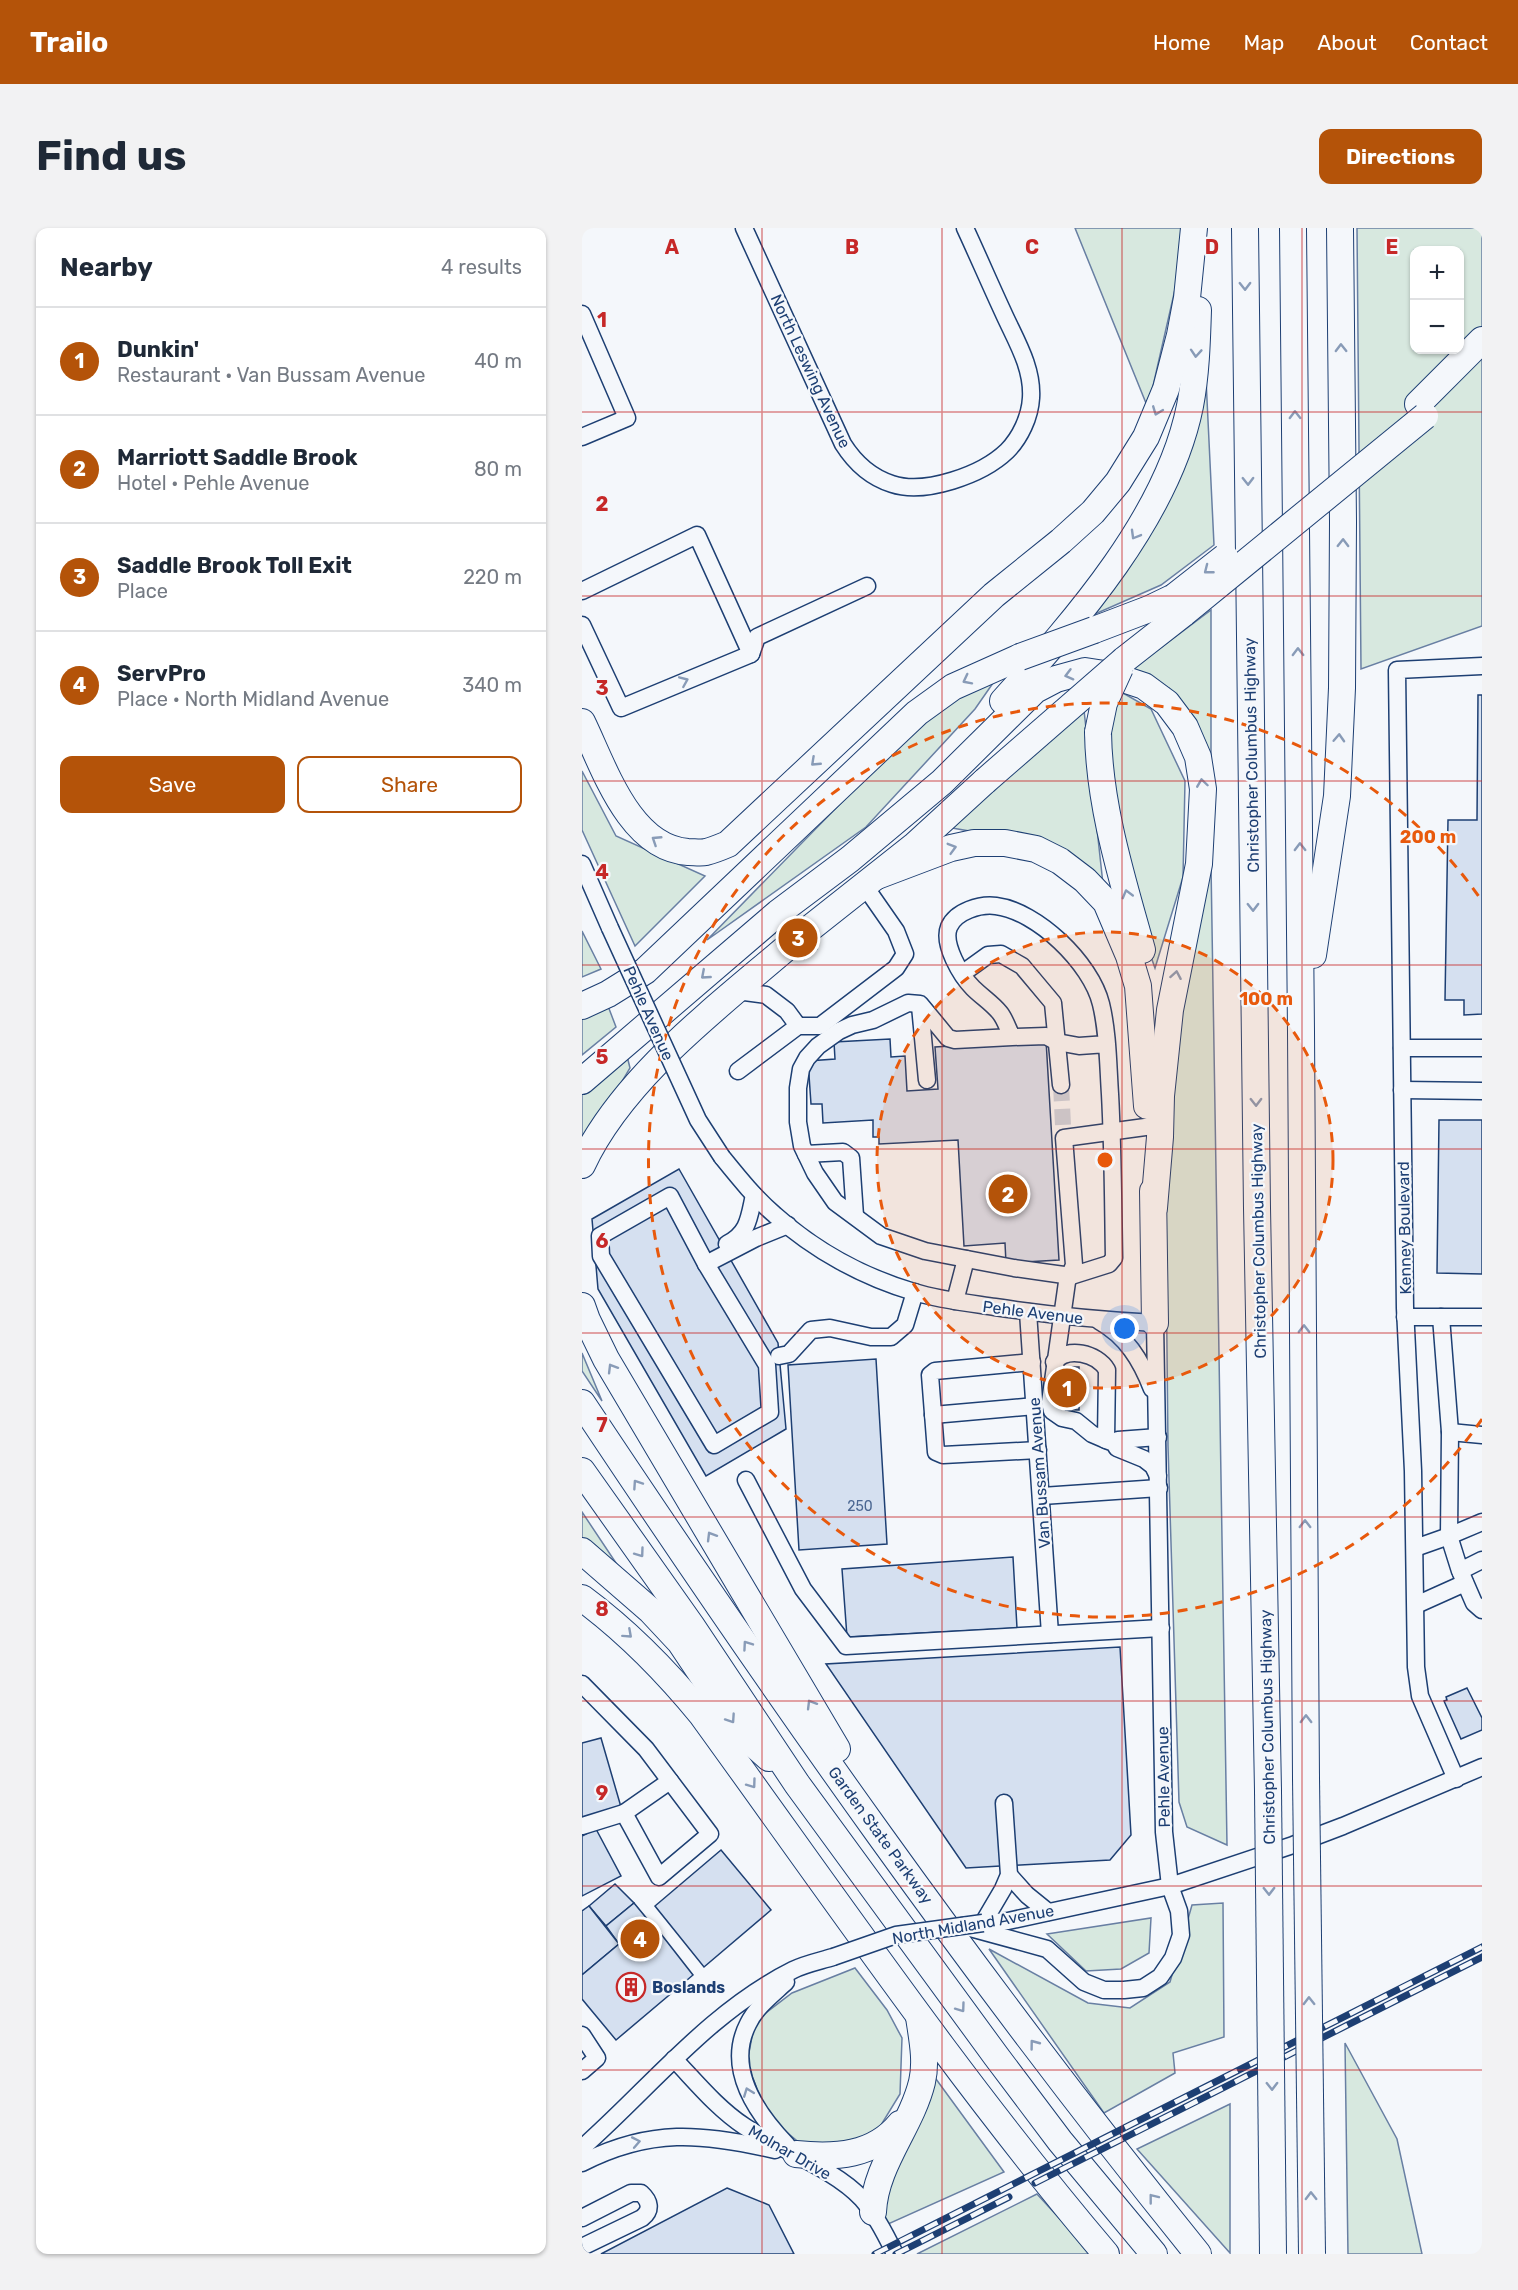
<!DOCTYPE html>
<html lang="en">
<head>
<meta charset="utf-8">
<style>
  :root { --surface:#fff; --page:#f2f2f3; --text:#1f2937; --muted:#747a83; --line:#e0e1e3; --accent:#b45309 }
  body { margin:0; font-family:Rubik,sans-serif; background:var(--page); color:var(--text) }
  .controls { position:absolute; right:18px; top:18px; display:grid; overflow:hidden; border-radius:12px; box-shadow:0 2px 4px #0004 }
  .controls button { width:54px; height:54px; display:grid; place-items:center; padding:0; border:0; border-bottom:2px solid var(--line); background:var(--surface); color:var(--text); font:30px sans-serif }
  .you { position:absolute; left:543px; top:1101px; width:21px; height:21px; margin:-15px; border:4px solid #fff; border-radius:50%; background:#1a73e8; box-shadow:0 0 0 9px #1a73e833 }
  .badge { display:grid; place-items:center; width:39px; height:39px; border-radius:50%; background:var(--accent); color:#fff; font-size:20px; font-weight:700 }
  .pin { position:absolute; translate:-50% -50%; border:3px solid #fff; box-shadow:0 2px 6px #0006 }
  .list { margin:0; padding:0; list-style:none }
  h2 { display:flex; justify-content:space-between; align-items:center; height:78px; margin:0; padding:0 24px; font-size:26px }
  h2 small { font-size:20px; font-weight:400; color:var(--muted) }
  .list li { display:grid; grid-template-columns:39px 1fr auto; gap:18px; align-items:center; box-sizing:border-box; height:108px; padding:0 24px; border-top:2px solid var(--line) }
  .list b { display:block; font-size:22px; white-space:nowrap }
  .list p { margin:0; font-size:20px; white-space:nowrap; color:var(--muted) }
  .list em { font-size:20px; font-style:normal; color:var(--muted) }
  .actions { display:flex; gap:12px; padding:18px 24px }
  .actions a { flex:1; padding:14px 0; border:2px solid var(--accent); border-radius:12px; text-align:center; font-size:21px; color:var(--accent) }
  .actions .main { background:var(--accent); color:#fff }
  .map { position:relative; flex:none; width:900px; height:2026px; overflow:hidden; border-radius:12px }
  header { display:flex; align-items:center; gap:36px; box-sizing:border-box; height:84px; padding:0 30px; background:var(--accent); color:#fff }
  header strong { font-size:28px }
  nav { display:flex; gap:33px; margin-inline-start:auto; font-size:21px }
  .intro { display:flex; align-items:center; justify-content:space-between; box-sizing:border-box; height:144px; padding:0 36px }
  h1 { margin:0; font-size:42px }
  .button { padding:15px 27px; border-radius:12px; background:var(--accent); color:#fff; font-size:21px; font-weight:700 }
  main { display:flex; gap:36px; padding:0 36px }
  aside { flex:1; background:var(--surface); border-radius:12px; box-shadow:0 2px 4px #0004 }
  .map>svg:first-child { display:block }
  .green { fill:#d7e8df; stroke:#687fa3; stroke-width:1.5; fill-rule:evenodd }
  .building { fill:#d5e0f0; stroke:#1d3f73; stroke-width:1.5 }
  .lines { fill:none; stroke-linecap:round; stroke-linejoin:round }
  .minor-tunnel { stroke:#c9d2e0; stroke-width:16; stroke-dasharray:16 8; stroke-linecap:butt }
  .minor-casing { stroke:#1d3f73; stroke-width:19 }
  .highway-casing { stroke:#1d3f73; stroke-width:28 }
  .minor { stroke:#f4f7fb; stroke-width:16 }
  .highway { stroke:#f4f7fb; stroke-width:26 }
  .rail-casing { stroke:#1d3f73; stroke-width:7 }
  .rail { stroke:#f4f7fb; stroke-width:4.5; stroke-dasharray:14; stroke-linecap:butt }
  .minor-bridge-casing { stroke:#1d3f73; stroke-width:19; stroke-linecap:butt }
  .highway-bridge-casing { stroke:#1d3f73; stroke-width:28; stroke-linecap:butt }
  .minor-bridge { stroke:#f4f7fb; stroke-width:16 }
  .highway-bridge { stroke:#f4f7fb; stroke-width:26 }
  .oneway { stroke:#889bb7 }
  .grid { fill:none; stroke:#c62828; stroke-width:1.5; stroke-opacity:0.55 }
  .ring { fill:none; stroke:#e8590c; stroke-width:3; stroke-dasharray:10 8 }
  .labels { text-anchor:middle; stroke-width:4.5; stroke-linejoin:round; paint-order:stroke }
  .number-label { font-size:14px; fill:#4b6792 }
  .street-label { font-size:16px; fill:#1d3f73; stroke:#f4f7fb }
  .poi-label { font-size:16px; font-weight:bold; fill:#1d3f73; stroke:#f4f7fb; text-anchor:start }
  .grid-label { font-size:20px; text-anchor:middle; font-weight:bold; fill:#c62828; stroke:#f4f7fb; stroke-width:4.5; stroke-linejoin:round; paint-order:stroke }
  .centre { fill:#e8590c; stroke:#f4f7fb; stroke-width:3 }
  .ring-label { font-size:18px; text-anchor:middle; font-weight:bold; fill:#e8590c; stroke:#f4f7fb; stroke-width:4.5; stroke-linejoin:round; paint-order:stroke }
</style>
</head>
<body>
<header>
<strong>Trailo</strong>
<nav><a>Home</a><a>Map</a><a>About</a><a>Contact</a></nav>
</header>
<div class="intro"><h1>Find us</h1><a class="button">Directions</a></div>
<main>
<aside>
<h2>Nearby<small>4 results</small></h2>
<ul class="list">
<li><span class="badge">1</span><div><b>Dunkin'</b><p>Restaurant · Van Bussam Avenue</p></div><em>40 m</em></li>
<li><span class="badge">2</span><div><b>Marriott Saddle Brook</b><p>Hotel · Pehle Avenue</p></div><em>80 m</em></li>
<li><span class="badge">3</span><div><b>Saddle Brook Toll Exit</b><p>Place</p></div><em>220 m</em></li>
<li><span class="badge">4</span><div><b>ServPro</b><p>Place · North Midland Avenue</p></div><em>340 m</em></li>
</ul>
<div class="actions"><a class="main">Save</a><a>Share</a></div>
</aside>
<div class="map">
<svg width="900" height="2026" viewBox="0 0 900 2026">
  <rect width="100%" height="100%" fill="#f4f7fb"/>
  <g class="green">
    <path d="M493,0h111v13l-38,167z"/>
    <path d="M775,0h125v398l-121,43zM832,22h46v100h-46z"/>
    <path d="M623,130l9,187 -53,40 -75,33 42,-59z"/>
    <path d="M629,382v166l-42,-88 -43,-14z"/>
    <path d="M418,445l-25,36 -109,118 -159,113 218,-223z"/>
    <path d="M534,461l35,20 34,72 -2,96 -28,91 -20,-56 -33,-161z"/>
    <path d="M501,473l20,183 -64,-41 -87,-15z"/>
    <path d="M0,543l34,65 89,40 -70,70 -53,-116z"/>
    <path d="M629,637l16,980 -40,-18 -8,-25 -11,-356 -3,-290 9,-151z"/>
    <path d="M0,703l19,38 -19,8z"/>
    <path d="M26,778l8,21 -34,28v-40z"/>
    <path d="M44,824l4,16 -48,81v-62z"/>
    <path d="M0,1125l20,48 -20,-30z"/>
    <path d="M0,1284l40,60 -40,-33z"/>
    <path d="M641,1675l1,134 -51,16 2,20 -71,40 -115,-164 99,54 42,5 40,-26 22,-77z"/>
    <path d="M569,1690l-2,35 -28,16 -35,2 -39,-37z"/>
    <path d="M273,1740l32,42 15,28 -2,56 -22,36 -28,15 -49,-1 -33,-27 -21,-54 8,-42 37,-28z"/>
    <path d="M763,1815l52,96 25,115h-74z"/>
    <path d="M354,1851l68,93 -118,53 -6,-37z"/>
    <path d="M648,1876v149l-93,-104z"/>
    <path d="M455,1966l55,60h-175z"/>
  </g>
  <g class="building">
    <path d="M896,467h4v319l-18,1v-15h-19l3,-180h29z"/>
    <path d="M209,690l26,31 -13,10 -25,-32z"/>
    <path d="M308,811l1,18 14,-1 2,35 31,-2 -3,-42 111,-7 13,220 -53,3 -1,-20 -41,3 -6,-106 -79,4v-7h-6v-17l-50,3 -1,-19h-11l-3,-43 27,-2 -1,-17z"/>
    <path d="M857,892h43v154l-45,-1z"/>
    <path d="M97,941l99,174 8,86 -80,47 -108,-187 -6,-70z"/>
    <path d="M294,1131l11,185 -88,6 -11,-185z"/>
    <path d="M473,1139h24v43l-24,-1z"/>
    <path d="M431,1329l4,71 -170,9 -5,-68z"/>
    <path d="M538,1419l11,188 -21,25 -144,8 -140,-204z"/>
    <path d="M885,1460l15,30v12l-21,9 -17,-38 3,-1 -1,-3z"/>
    <path d="M19,1510l20,69 -39,11v-75z"/>
    <path d="M14,1601l25,47 -39,20v-60z"/>
    <path d="M139,1622l50,60 -67,57 -49,-61z"/>
    <path d="M33,1656l19,19 -28,23 -17,-20z"/>
    <path d="M52,1675l14,17 -29,24 -13,-18z"/>
    <path d="M7,1678l30,38 -37,31v-64z"/>
    <path d="M66,1692l13,14 -27,24 -15,-14z"/>
    <path d="M79,1706l32,41 -77,65 -34,-41v-24l37,-31 15,14z"/>
    <path d="M145,1960l42,17 25,49h-193z"/>
  </g>
  <g class="lines">
    <path class="minor-tunnel" d="M479,857l2,40"/>
    <g class="minor-casing">
      <g id="minor">
        <path d="M162,0l99,216c12,19 27,33 49,40 33,11 90,-9 115,-33 13,-13 23,-34 24,-53 2,-31 -16,-59 -28,-86 -13,-28 -25,-56 -38,-84"/>
        <path d="M0,86l45,104 -45,19"/>
        <path d="M0,363l115,-56 54,119 -130,54 -39,-83"/>
        <path d="M169,426l6,-17 110,-51"/>
        <path d="M0,636l28,64"/>
        <path d="M381,745l25,-18 13,-1 21,12 31,37 8,82"/>
        <path d="M155,763l29,4 21,16 11,15"/>
        <path d="M338,778l7,74"/>
        <path d="M430,809l-57,3 -7,-2 -28,-34 -12,-1 -35,17 -21,5 -13,6 -21,15 -11,12 -6,11 -3,19v34l4,24 13,27 20,29 46,34 44,15 89,17 57,8 38,-12 5,-6c-1,-55 -1,-109 -4,-164 -2,-30 -2,-61 -9,-90 -10,-41 -64,-93 -105,-98 -16,-2 -40,5 -47,21 -7,17 12,49 24,61 9,9 19,15 27,25 5,6 8,16 12,24l34,-1 11,6 22,4 28,-2"/>
        <path d="M820,820h80"/>
        <path d="M156,843l60,-45h22l76,-58 9,-14 -9,-23 -32,-46"/>
        <path d="M820,862l80,1"/>
        <path d="M224,926l37,-2 8,6 4,58"/>
        <path d="M140,929c17,21 33,41 53,58 39,35 88,62 139,77 26,8 54,11 81,15 53,8 106,13 160,16l9,509 6,54 9,25 2,24 -8,23 -13,19 -17,11 -19,2h-20l-20,-8 -37,-33 -84,-23"/>
        <path d="M88,968l36,68 61,101 3,47 -56,33 -113,-189 -1,-20z"/>
        <path d="M145,1016c22,-11 22,-27 27,-49"/>
        <path d="M124,1036l50,-26 32,-13"/>
        <path d="M373,1073l11,-42"/>
        <path d="M446,1084l22,322"/>
        <path d="M823,1089h77"/>
        <path d="M517,1093c27,15 42,39 53,68"/>
        <path d="M197,1128l10,-2 22,-24 19,-2 41,9h20l14,-12 10,-33"/>
        <path d="M450,1134l-97,9 -5,4 6,77 7,3 95,-5"/>
        <path d="M472,1134c13,-16 43,-9 53,8l-1,70 8,3 3,5 27,11 9,7 5,10"/>
        <path d="M351,1187l102,-9"/>
        <path d="M868,1204l32,3"/>
        <path d="M524,1212l-14,-6 -16,-13 -14,-3 -10,-7 -2,-9 17,-120 7,-17 -10,-127 96,-13"/>
        <path d="M532,1215l4,-3 40,-3"/>
        <path d="M164,1252l57,109 43,57 315,-18"/>
        <path d="M460,1268l117,-8"/>
        <path d="M900,1294l-33,14 11,35 22,-11"/>
        <path d="M833,1320l34,-12 1,-104 -9,-115"/>
        <path d="M879,1345l13,30 8,7"/>
        <path d="M834,1377l49,-22"/>
        <path d="M0,1456l64,65 64,85 -51,43 -35,-64 -42,13"/>
        <path d="M874,1551l-36,-83 -4,-29 -3,-196 -8,-163 -8,-638 85,-4"/>
        <path d="M42,1585l46,-32"/>
        <path d="M427,1647l18,20 21,17"/>
        <path d="M401,1695l25,-2 162,-35 123,-41 50,-19 139,-59"/>
        <path d="M401,1695l20,-34 6,-14 -5,-72"/>
        <path d="M204,1754c-14,13 -30,25 -38,42 -23,45 9,90 39,121"/>
        <path d="M0,1807l15,23 -15,13"/>
        <path d="M92,1831c22,23 43,49 70,67 34,23 91,43 118,73 14,16 24,36 33,55"/>
        <path d="M0,1920c69,-61 127,-136 211,-178 12,-6 27,-9 40,-13"/>
        <path d="M0,1935c68,-35 120,-30 193,-13"/>
        <path d="M0,1990l49,-25h10c9,8 11,17 1,25l-60,29"/>
      </g>
    </g>
    <g class="highway-casing">
      <g id="highway">
        <path d="M663,0l12,980 11,583"/>
        <path d="M711,0l8,804 5,746"/>
        <path d="M836,176l64,-64"/>
        <path d="M512,402l55,-21 25,-12"/>
        <path d="M542,432l60,-47"/>
        <path d="M421,473c73,-81 165,-185 187,-295 6,-31 7,-64 8,-96"/>
        <path d="M0,494c22,45 47,126 106,130 6,0 13,1 18,0 8,-2 15,-5 22,-8l266,-249 67,-54 32,-29 25,-30 28,-45 20,-48 14,-54 7,-37 7,-70"/>
        <path d="M516,504c1,74 24,146 44,218"/>
        <path d="M295,648l74,-28 23,-5h31l31,6 24,12 25,19 21,22 23,54 9,30 9,120"/>
        <path d="M222,705l110,-87 71,-65"/>
        <path d="M731,727l24,-159 5,-108 1,-166 -3,-294"/>
        <path d="M0,778l26,-12 37,-23 272,-258 36,-26 67,-30"/>
        <path d="M0,853l196,-168 72,-54 92,-77 93,-92 21,-11 29,-8 26,4 33,11 23,17 18,24 13,30 5,32 -4,75 -29,146 -9,86 -1,41 -6,71"/>
        <path d="M0,937c41,-88 137,-159 210,-222"/>
        <path d="M571,963l2,132"/>
        <path d="M0,1078l5,14 19,39 231,390"/>
        <path d="M0,1175c194,292 396,579 616,851"/>
        <path d="M0,1243l109,154 106,159 199,272 64,85 94,113"/>
        <path d="M0,1323l69,60 29,31 61,91 28,25"/>
        <path d="M0,1370c46,34 84,73 120,117 132,182 259,368 404,539"/>
        <path d="M214,1926c39,4 78,2 104,-30"/>
        <path d="M291,1984c2,-47 38,-85 49,-130 5,-21 0,-44 -3,-65"/>
      </g>
    </g>
    <use href="#minor" class="minor"/>
    <use href="#highway" class="highway"/>
    <g class="rail-casing">
      <g id="rail">
        <path d="M453,1955l447,-226"/>
        <path d="M293,2026l607,-307"/>
        <path d="M314,2026l113,-57"/>
      </g>
    </g>
    <use href="#rail" class="rail"/>
    <g class="minor-bridge-casing">
      <g id="minor-bridge">
        <path d="M28,700l88,192 24,37"/>
        <path d="M251,1729l63,-22 87,-12"/>
      </g>
    </g>
    <g class="highway-bridge-casing">
      <g id="highway-bridge">
        <path d="M592,369l51,-40"/>
        <path d="M602,385l241,-197"/>
        <path d="M438,429l74,-27"/>
        <path d="M516,504l6,-29 16,-35"/>
        <path d="M403,553l139,-121"/>
        <path d="M724,1550l6,476"/>
        <path d="M686,1563l5,463"/>
      </g>
    </g>
    <use href="#minor-bridge" class="minor-bridge"/>
    <use href="#highway-bridge" class="highway-bridge"/>
  </g>
  <defs><path id="oneway-chevron" d="M-2-3.5L2.5 0L-2 3.5" fill="none" stroke-width="1.6" stroke-linecap="round" stroke-linejoin="round" transform="scale(1.5)"/></defs>
  <g class="oneway">
    <use href="#oneway-chevron" transform="translate(663 58) rotate(89)"/>
    <use href="#oneway-chevron" transform="translate(759 120) rotate(-91)"/>
    <use href="#oneway-chevron" transform="translate(614 125) rotate(94)"/>
    <use href="#oneway-chevron" transform="translate(575 183) rotate(111)"/>
    <use href="#oneway-chevron" transform="translate(713 187) rotate(-91)"/>
    <use href="#oneway-chevron" transform="translate(666 253) rotate(89)"/>
    <use href="#oneway-chevron" transform="translate(553 307) rotate(120)"/>
    <use href="#oneway-chevron" transform="translate(761 315) rotate(-89)"/>
    <use href="#oneway-chevron" transform="translate(626 342) rotate(142)"/>
    <use href="#oneway-chevron" transform="translate(716 424) rotate(-91)"/>
    <use href="#oneway-chevron" transform="translate(487 447) rotate(165)"/>
    <use href="#oneway-chevron" transform="translate(385 452) rotate(153)"/>
    <use href="#oneway-chevron" transform="translate(102 453) rotate(-23)"/>
    <use href="#oneway-chevron" transform="translate(757 510) rotate(-87)"/>
    <use href="#oneway-chevron" transform="translate(233 534) rotate(137)"/>
    <use href="#oneway-chevron" transform="translate(620 555) rotate(-98)"/>
    <use href="#oneway-chevron" transform="translate(74 612) rotate(-147)"/>
    <use href="#oneway-chevron" transform="translate(718 619) rotate(-91)"/>
    <use href="#oneway-chevron" transform="translate(370 620) rotate(-16)"/>
    <use href="#oneway-chevron" transform="translate(545 666) rotate(-105)"/>
    <use href="#oneway-chevron" transform="translate(671 679) rotate(89)"/>
    <use href="#oneway-chevron" transform="translate(123 747) rotate(139)"/>
    <use href="#oneway-chevron" transform="translate(594 747) rotate(-80)"/>
    <use href="#oneway-chevron" transform="translate(674 874) rotate(89)"/>
    <use href="#oneway-chevron" transform="translate(722 1101) rotate(-90)"/>
    <use href="#oneway-chevron" transform="translate(30 1140) rotate(-121)"/>
    <use href="#oneway-chevron" transform="translate(55 1256) rotate(-124)"/>
    <use href="#oneway-chevron" transform="translate(723 1296) rotate(-90)"/>
    <use href="#oneway-chevron" transform="translate(129 1308) rotate(-121)"/>
    <use href="#oneway-chevron" transform="translate(58 1325) rotate(54)"/>
    <use href="#oneway-chevron" transform="translate(46 1406) rotate(42)"/>
    <use href="#oneway-chevron" transform="translate(165 1417) rotate(-125)"/>
    <use href="#oneway-chevron" transform="translate(229 1476) rotate(-121)"/>
    <use href="#oneway-chevron" transform="translate(149 1491) rotate(56)"/>
    <use href="#oneway-chevron" transform="translate(724 1491) rotate(-90)"/>
    <use href="#oneway-chevron" transform="translate(170 1556) rotate(54)"/>
    <use href="#oneway-chevron" transform="translate(687 1663) rotate(89)"/>
    <use href="#oneway-chevron" transform="translate(727 1773) rotate(-91)"/>
    <use href="#oneway-chevron" transform="translate(379 1780) rotate(54)"/>
    <use href="#oneway-chevron" transform="translate(452 1816) rotate(-127)"/>
    <use href="#oneway-chevron" transform="translate(690 1858) rotate(89)"/>
    <use href="#oneway-chevron" transform="translate(166 1864) rotate(-111)"/>
    <use href="#oneway-chevron" transform="translate(54 1914) rotate(-11)"/>
    <use href="#oneway-chevron" transform="translate(729 1968) rotate(-91)"/>
    <use href="#oneway-chevron" transform="translate(571 1970) rotate(-128)"/>
  </g>
  <path class="grid" d="M180,0v2026M360,0v2026M540,0v2026M720,0v2026M0,184h900M0,368h900M0,553h900M0,737h900M0,921h900M0,1105h900M0,1289h900M0,1473h900M0,1658h900M0,1842h900"/>
  <circle cx="523" cy="932" r="228" fill="#e8590c" fill-opacity=".12"/>
  <g class="ring">
    <circle cx="523" cy="932" r="228"/>
    <path d="M900 1191A457 457 0 1 1 900 673"/>
  </g>
  <defs>
    <g id="building-ring" transform="scale(1.5)"><circle r="9.5" fill="#f4f7fb" stroke="#c62828" stroke-width="1.5"/><path d="M-4-6H4V6H1V3H-1V6H-4ZM-2.5-4.3h1.7v1.8h-1.7ZM.8-4.3h1.7v1.8H.8ZM-2.5-1h1.7V.8h-1.7ZM.8-1h1.7V.8H.8Z" fill="#c62828"/></g>
  </defs>
  <g fill-rule="evenodd">
    <use href="#building-ring" x="49" y="1759"/>
  </g>
  <g class="labels">
    <g class="number-label">
      <text x="278" y="1283">250</text>
    </g>
    <g class="street-label">
      <text transform="translate(229 143) rotate(65)" y="6">North Leswing Avenue</text>
      <text transform="translate(669 527) rotate(-91)" y="6">Christopher Columbus Highway</text>
      <text transform="translate(67 785) rotate(66)" y="6">Pehle Avenue</text>
      <text transform="translate(822 1000) rotate(-91)" y="6">Kenney Boulevard</text>
      <text transform="translate(676 1013) rotate(-91)" y="6">Christopher Columbus Highway</text>
      <text transform="translate(451 1084) rotate(7)" y="6">Pehle Avenue</text>
      <text transform="translate(457 1245) rotate(-94)" y="6">Van Bussam Avenue</text>
      <text transform="translate(685 1499) rotate(-91)" y="6">Christopher Columbus Highway</text>
      <text transform="translate(581 1549) rotate(-91)" y="6">Pehle Avenue</text>
      <text transform="translate(299 1607) rotate(54)" y="6">Garden State Parkway</text>
      <text transform="translate(391 1696) rotate(-10)" y="6">North Midland Avenue</text>
      <text transform="translate(208 1924) rotate(30)" y="6">Molnar Drive</text>
    </g>
    <g class="poi-label">
      <text x="70" y="1765">Boslands</text>
    </g>
  </g>
  <g class="grid-label">
    <text x="90" y="26">A</text>
    <text x="270" y="26">B</text>
    <text x="450" y="26">C</text>
    <text x="630" y="26">D</text>
    <text x="810" y="26">E</text>
    <text x="20" y="99">1</text>
    <text x="20" y="283">2</text>
    <text x="20" y="467">3</text>
    <text x="20" y="651">4</text>
    <text x="20" y="836">5</text>
    <text x="20" y="1020">6</text>
    <text x="20" y="1204">7</text>
    <text x="20" y="1388">8</text>
    <text x="20" y="1572">9</text>
  </g>
  <circle cx="523" cy="932" r="9" class="centre"/>
  <g class="ring-label">
    <text x="846" y="615">200 m</text>
    <text x="684" y="777">100 m</text>
  </g>
</svg>
<div class="controls">
<button>+</button>
<button>−</button>
</div>
<div class="you"></div>
<div class="pin badge" style="left:485px;top:1160px">1</div>
<div class="pin badge" style="left:426px;top:966px">2</div>
<div class="pin badge" style="left:216px;top:710px">3</div>
<div class="pin badge" style="left:58px;top:1711px">4</div>
</div>
</main>
</body>
</html>
